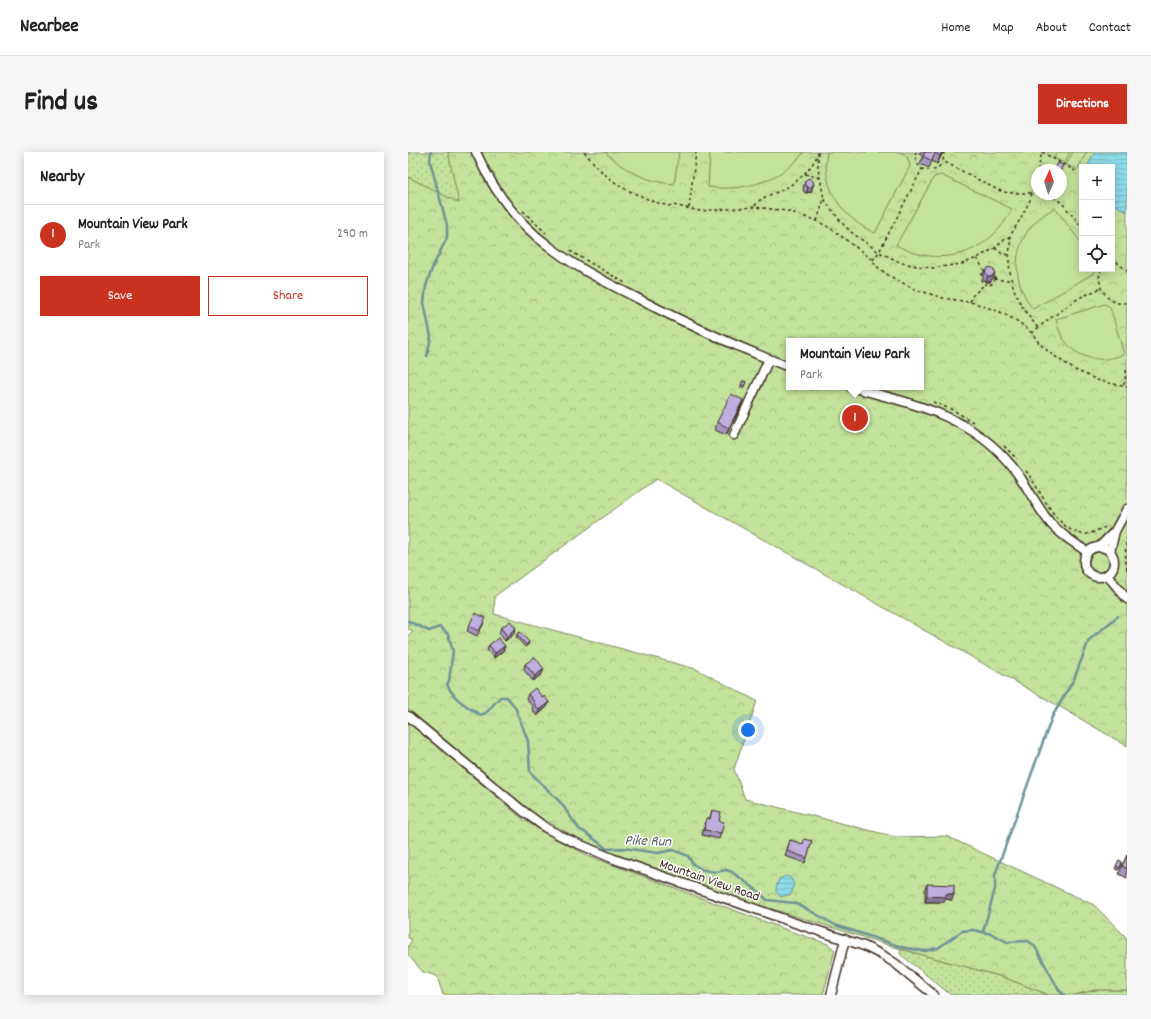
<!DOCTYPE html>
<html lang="en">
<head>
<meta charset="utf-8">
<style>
  :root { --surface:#fff; --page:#f6f6f6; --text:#222; --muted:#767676; --line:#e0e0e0; --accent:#c8321e }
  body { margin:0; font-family:Dekko,sans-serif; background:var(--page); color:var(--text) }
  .controls { position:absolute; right:12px; top:12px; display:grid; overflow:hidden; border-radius:0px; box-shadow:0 2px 10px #0003 }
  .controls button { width:36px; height:36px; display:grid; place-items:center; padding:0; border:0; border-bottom:1px solid var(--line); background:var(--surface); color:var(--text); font:20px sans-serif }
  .compass { position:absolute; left:623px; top:12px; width:36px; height:36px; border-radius:50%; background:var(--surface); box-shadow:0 2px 10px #0003; rotate:3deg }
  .you { position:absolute; left:340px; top:578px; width:14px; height:14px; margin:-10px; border:3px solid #fff; border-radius:50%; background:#1a73e8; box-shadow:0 0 0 6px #1a73e833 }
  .badge { display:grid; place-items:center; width:26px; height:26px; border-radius:50%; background:var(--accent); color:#fff; font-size:13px; font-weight:700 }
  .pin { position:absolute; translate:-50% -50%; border:2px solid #fff; box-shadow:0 1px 4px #0006 }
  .popup { position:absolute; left:378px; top:186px; width:138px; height:52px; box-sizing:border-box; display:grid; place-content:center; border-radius:0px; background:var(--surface); filter:drop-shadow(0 1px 3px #0005); font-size:13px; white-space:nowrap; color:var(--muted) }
  .popup b { font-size:15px; color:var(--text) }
  .popup::after { content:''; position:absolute; left:50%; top:100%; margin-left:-8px; border:8px solid transparent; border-top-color:var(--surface) }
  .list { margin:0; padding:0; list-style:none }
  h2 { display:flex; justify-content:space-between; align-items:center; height:52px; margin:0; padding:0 16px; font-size:17px }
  h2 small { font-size:13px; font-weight:400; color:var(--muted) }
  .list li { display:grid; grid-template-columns:26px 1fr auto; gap:12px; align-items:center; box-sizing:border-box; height:60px; padding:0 16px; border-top:1px solid var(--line) }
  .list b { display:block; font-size:15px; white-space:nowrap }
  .list p { margin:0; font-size:13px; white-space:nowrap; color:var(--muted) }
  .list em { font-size:13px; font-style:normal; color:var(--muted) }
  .actions { display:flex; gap:8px; padding:12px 16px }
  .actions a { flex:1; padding:9px 0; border:1px solid var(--accent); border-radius:0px; text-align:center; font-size:14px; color:var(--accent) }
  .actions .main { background:var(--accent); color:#fff }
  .icon { flex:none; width:22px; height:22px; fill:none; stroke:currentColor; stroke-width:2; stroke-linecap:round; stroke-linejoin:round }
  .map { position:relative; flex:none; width:719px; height:843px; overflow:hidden; border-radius:0px }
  header { display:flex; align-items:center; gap:24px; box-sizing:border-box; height:56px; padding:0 20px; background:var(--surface); border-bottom:1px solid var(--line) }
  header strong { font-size:19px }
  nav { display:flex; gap:22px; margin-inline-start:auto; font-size:14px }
  .intro { display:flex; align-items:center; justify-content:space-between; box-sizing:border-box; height:96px; padding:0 24px }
  h1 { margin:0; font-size:28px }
  .button { padding:10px 18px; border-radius:0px; background:var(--accent); color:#fff; font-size:14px; font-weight:700 }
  main { display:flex; gap:24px; padding:0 24px }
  aside { flex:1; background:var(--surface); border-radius:0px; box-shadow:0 2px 10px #0003 }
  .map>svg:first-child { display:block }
  .grass { fill:url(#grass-dots); stroke:#7f865c }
  .forest { fill:url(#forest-crowns); stroke:#7f865c; fill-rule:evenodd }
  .pitch { fill:#c3e29b; stroke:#7f865c }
  .water { fill:url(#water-rules); stroke:#6c9497 }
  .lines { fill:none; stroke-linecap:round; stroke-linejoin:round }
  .stream { stroke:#6c9497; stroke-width:2.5 }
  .minor-casing { stroke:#3b2a1e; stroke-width:11 }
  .path { stroke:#3b2a1e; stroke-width:1.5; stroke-dasharray:3 3; stroke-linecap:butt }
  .minor { stroke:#fff; stroke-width:8 }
  .wall { fill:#a496c0; stroke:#3b2a1e }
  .shaded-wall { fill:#867a9c; stroke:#3b2a1e }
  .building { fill:#bfafdf; stroke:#3b2a1e }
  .labels { text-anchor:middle; stroke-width:3; stroke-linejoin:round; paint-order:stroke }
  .street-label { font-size:14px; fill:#3b2a1e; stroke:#fff }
  .water-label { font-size:15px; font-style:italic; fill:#535f5b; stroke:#fff }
</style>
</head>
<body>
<header>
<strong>Nearbee</strong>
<nav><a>Home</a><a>Map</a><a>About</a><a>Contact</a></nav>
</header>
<div class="intro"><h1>Find us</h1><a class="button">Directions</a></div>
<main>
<aside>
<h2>Nearby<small></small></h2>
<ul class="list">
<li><span class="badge">1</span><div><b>Mountain View Park</b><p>Park</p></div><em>290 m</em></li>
</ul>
<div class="actions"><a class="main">Save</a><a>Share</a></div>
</aside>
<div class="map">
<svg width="719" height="843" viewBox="0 0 719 843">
  <defs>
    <pattern id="grass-dots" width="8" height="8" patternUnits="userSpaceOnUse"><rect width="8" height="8" fill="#c3e29b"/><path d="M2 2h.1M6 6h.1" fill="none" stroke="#a8c285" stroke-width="1.8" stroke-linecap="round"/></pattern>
    <pattern id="forest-crowns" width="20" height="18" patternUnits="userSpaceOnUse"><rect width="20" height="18" fill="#c3e29b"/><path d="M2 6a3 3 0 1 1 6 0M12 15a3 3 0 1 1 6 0" fill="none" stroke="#a8c285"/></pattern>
    <pattern id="water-rules" width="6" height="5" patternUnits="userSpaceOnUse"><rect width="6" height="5" fill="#8cdbe8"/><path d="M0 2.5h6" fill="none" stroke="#7abcc7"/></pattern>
  </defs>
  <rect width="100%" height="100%" fill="#fff"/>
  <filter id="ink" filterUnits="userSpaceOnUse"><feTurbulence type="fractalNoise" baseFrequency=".025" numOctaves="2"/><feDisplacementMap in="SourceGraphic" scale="8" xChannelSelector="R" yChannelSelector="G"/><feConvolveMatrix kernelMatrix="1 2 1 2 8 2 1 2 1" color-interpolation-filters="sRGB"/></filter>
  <g filter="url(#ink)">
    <g class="grass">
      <path d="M0,0h44l28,62 -72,-37z"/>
      <path d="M493,797l102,28 46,18h-98l-51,-41z"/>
      <path d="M687,838h32v5h-53z"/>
    </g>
    <g class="forest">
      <path d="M40,0h679v594l-65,-38 -406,-229 -161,117 -1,18 202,55 61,32 -23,68 11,30 151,38 50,-1 148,69 33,33v52h-32l-21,5h-25l-46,-18 -102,-28 -151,-47 -141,-50 -24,-10 -26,-14 -17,-9 -16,-12 -118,-98v-73l5,-5 -5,-2v-452l51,26zM674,15h30v102h-30zM629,18h24v24h-24zM381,189h132v46h-132z"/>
      <path d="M0,570l116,98 30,18 35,18 201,75 38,13 7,6 -12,45h-380l-6,-19 -14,-4 -15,-17v-8l4,-8 -4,-1z"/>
    </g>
    <g class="pitch">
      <path d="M197,0h74l-5,32c-27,-2 -49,-13 -69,-32z"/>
      <path d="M302,0h94c-23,29 -60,40 -96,35z"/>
      <path d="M419,0h73l7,4 3,10 -35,67c-32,-14 -54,-45 -48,-81z"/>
      <path d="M650,0h12l-6,11 -10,-5z"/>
      <path d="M665,0h14l-10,18 -11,-6z"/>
      <path d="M533,23l71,34c-23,46 -72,60 -116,36l38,-68z"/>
      <path d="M647,56l27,36v25h13l-1,4 -61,36c-28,-36 -18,-81 22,-101z"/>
      <path d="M697,152l5,3 14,47c-31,14 -62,-1 -68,-35z"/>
    </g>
    <g class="water">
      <path d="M687,0h32v60l-15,-9v-36h-25z"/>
      <path d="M378,724c10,3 8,11 5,18l-10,3 -5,-5v-4l3,-9z"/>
    </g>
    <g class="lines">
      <g class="stream">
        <path d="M19,204l4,-19 -7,-34 2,-17 7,-20 14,-28v-13l-17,-64 1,-9"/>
        <path d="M0,469l21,10 11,-4 8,7 5,17 -4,30 -2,3c6,15 20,22 33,31l6,-2 14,-16h7l8,10 13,34 2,31 31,31 18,26 10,6 18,14 16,-1 35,5 15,-3 15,6 5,8 10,6 13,2 10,-2 6,2 26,19 9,9 28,3 19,10 21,12 70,23 20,3 13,-3 24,-17 11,-1 19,4 15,8 21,-1 6,4 25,45 5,5"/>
        <path d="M575,780l12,-43v-14l57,-158 22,-38 15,-39 29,-24"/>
      </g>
      <g class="minor-casing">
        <g id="minor">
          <path d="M68,0c16,36 41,71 74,95 24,19 54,34 81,48 51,27 104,51 158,72"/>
          <path d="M443,235c60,17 116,26 159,77 16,18 25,41 41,60 10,11 24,19 36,28"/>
          <path d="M326,283l35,-76"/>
          <circle cx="691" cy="410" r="15"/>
          <path d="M691,395l16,-16"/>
          <path d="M702,400l5,-21 12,-22"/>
          <path d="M699,423l20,24"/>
          <path d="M0,564l115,95 23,17 21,11 47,20 178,63 72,24 20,10 12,8 38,31"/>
          <path d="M423,843l14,-56"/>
        </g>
      </g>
      <g class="path">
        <path d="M176,0l19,21 10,8 12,8 27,12 16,5 5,-1 27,6 55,-4 25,3 11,2 26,9 13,7 43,32 2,5 13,10 26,14 29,9 32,5 25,9 19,10 13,11 7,10 11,10 25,17 25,11 27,6"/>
        <path d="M410,0v16l6,31 17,23 10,10 28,20 23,11 15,3 16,2 29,-4 15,-6 18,-10 9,-8 6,-4 11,-18 9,-18 7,-25"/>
        <path d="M508,0c-3,7 2,13 6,17 11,1 15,3 20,-7"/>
        <path d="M535,0l1,2 -1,7 51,27 9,4 9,1h25"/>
        <path d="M634,0l33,19"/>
        <path d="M630,18l4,-18"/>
        <path d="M397,22l14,4"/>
        <path d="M640,42l14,9 20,24"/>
        <path d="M347,54c5,-10 20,-12 29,-17 15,-8 27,-20 34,-35"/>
        <path d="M281,56l7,-56"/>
        <path d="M115,59l23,22"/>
        <path d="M409,69l7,-22"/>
        <path d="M602,84c1,8 -1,16 -1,24 1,29 11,46 29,68"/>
        <path d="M587,96l6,5 8,2"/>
        <path d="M162,99l57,33"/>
        <path d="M569,106l8,14"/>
        <path d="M704,106l15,13"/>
        <path d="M465,108l6,-8 43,-83"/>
        <path d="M693,117l-2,9 2,10 6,9 9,6h11"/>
        <circle cx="580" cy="126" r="7"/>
        <path d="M586,127l8,1h8"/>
        <path d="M562,150l2,-6 13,-12"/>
        <path d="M624,181l13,-11 34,-24 22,-10"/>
        <path d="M716,233l3,-18"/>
        <path d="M525,250l20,8 20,12"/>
        <path d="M596,294l13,13"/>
        <path d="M618,319c15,19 30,60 57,63 10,1 16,-7 26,-7"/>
        <path d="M719,385c-2,11 -2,21 0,33"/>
      </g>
      <use href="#minor" class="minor"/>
    </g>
    <g class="wall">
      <path d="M512,0h23l-6,12 -5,-3 -3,7 -9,-4 3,-7 -4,-3z"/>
      <path d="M396,32l8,5 -1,3 -5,1 -2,-1 -1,-3z"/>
      <path d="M577,118l8,8 -3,4h-4l-3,-2v-5z"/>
      <path d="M335,229l3,1 -3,7 -3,-1z"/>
      <path d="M335,248l-3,8 -14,27 -11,-5 2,-8z"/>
      <path d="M76,471l-7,13 -10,-5 2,-5z"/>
      <path d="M93,476l13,6 -9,7 -6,-8z"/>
      <path d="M109,482l12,8 -1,3 -3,2 -9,-10z"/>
      <path d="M81,493l16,1 -2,5 -9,7 -7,-8z"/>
      <path d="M117,512l17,10 -9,7 -9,-11z"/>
      <path d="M120,542l15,4 6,4 -2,5 -10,9 -5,-7 1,-2 -7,-8z"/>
      <path d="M304,658l7,11 2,12 -2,6 -17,-4 3,-12 2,-5h3z"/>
      <path d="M382,688l12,4 10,-3 -7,22 -20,-7z"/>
      <path d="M719,703v23l-8,-4 3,-8z"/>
      <path d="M711,708l3,2 -3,8 -4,-1z"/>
      <path d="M519,732l25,16 -7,-1 -1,3h-19v-13z"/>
    </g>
    <g class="shaded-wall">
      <path d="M534,0h1l-6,12z"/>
      <path d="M406,32l-3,8 -5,1 2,-5z"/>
      <path d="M587,121l-2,5 -3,4h-4l1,-5z"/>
      <path d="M335,248l-3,8 -14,27 3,-7z"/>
      <path d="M108,476l-2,6 -9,7 2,-5z"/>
      <path d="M97,494l-2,5 -9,7 1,-5z"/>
      <path d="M136,517l-2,5 -9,7 2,-5z"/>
      <path d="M141,550l-2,5 -10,9 2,-6z"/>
      <path d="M538,742h8l-2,6 -7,-1 -1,3h-19l2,-6z"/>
    </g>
    <g class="building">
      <path d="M517,0h17l-2,4 -5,-3 -3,8 -9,-5z"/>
      <path d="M650,11l5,2 -2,5h-7z"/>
      <circle cx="401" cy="31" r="4.5"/>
      <circle cx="582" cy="120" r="4.5"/>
      <path d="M335,229l3,1 -2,4 -3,-1z"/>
      <path d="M323,242l12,6 -14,28 -12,-6z"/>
      <path d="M67,461l11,5 -7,13 -10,-5z"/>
      <path d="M102,469l6,7 -9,8 -6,-8z"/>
      <path d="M112,480l9,10 -3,3 -9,-11z"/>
      <path d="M90,486l7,8 -10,7 -6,-8z"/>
      <path d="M127,505l9,12 -9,7 -10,-12z"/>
      <path d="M127,536l8,10 1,-2 5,6 -10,8 -5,-6 1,-1 -7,-9z"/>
      <path d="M304,658l9,2 -2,9 5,1 -3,11 -17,-3 3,-12 3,1z"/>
      <path d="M396,687l8,2 -5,17 -20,-7 3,-11 13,4z"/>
      <path d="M719,703v14l-5,-3z"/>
      <path d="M711,708l3,2 -2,6 -4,-2z"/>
      <path d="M519,732l27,1v9h-8v3l-19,-1z"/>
    </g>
  </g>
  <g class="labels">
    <g class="street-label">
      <text transform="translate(302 727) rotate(19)" y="5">Mountain View Road</text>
    </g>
    <g class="water-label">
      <text transform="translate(240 688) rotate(2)" y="5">Pike Run</text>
    </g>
  </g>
</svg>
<div class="controls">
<button>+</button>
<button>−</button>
<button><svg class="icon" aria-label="locate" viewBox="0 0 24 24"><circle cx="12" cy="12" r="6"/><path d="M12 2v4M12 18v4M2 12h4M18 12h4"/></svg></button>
</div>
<svg class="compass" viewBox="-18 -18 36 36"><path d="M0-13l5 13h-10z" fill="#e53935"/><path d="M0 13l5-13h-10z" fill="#767676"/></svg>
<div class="you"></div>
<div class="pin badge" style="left:447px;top:266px">1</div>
<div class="popup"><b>Mountain View Park</b>Park</div>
</div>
</main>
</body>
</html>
